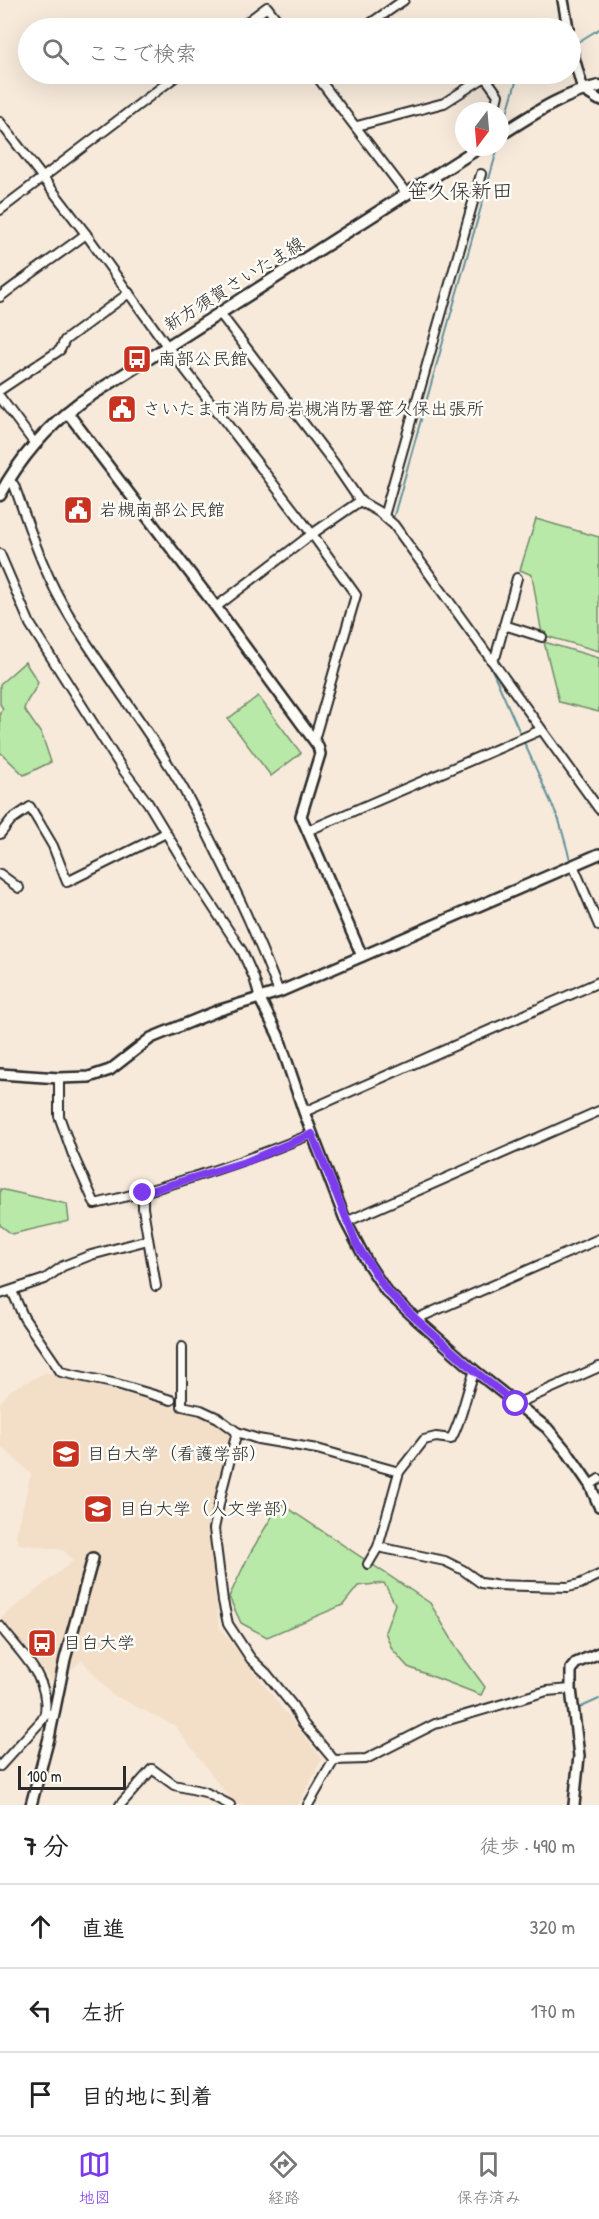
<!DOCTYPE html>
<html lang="ja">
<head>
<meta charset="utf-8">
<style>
  :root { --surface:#fff; --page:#f2f2f2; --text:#222; --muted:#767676; --line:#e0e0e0; --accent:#7c3aed }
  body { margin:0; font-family:"Patrick Hand","Klee One",sans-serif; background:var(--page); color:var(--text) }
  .compass { position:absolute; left:455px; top:102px; width:54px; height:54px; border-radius:50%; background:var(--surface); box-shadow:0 6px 24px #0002; rotate:196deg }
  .scale { position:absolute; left:18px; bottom:15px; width:108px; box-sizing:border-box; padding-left:6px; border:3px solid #2b2b2b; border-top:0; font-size:16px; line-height:21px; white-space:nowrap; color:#2b2b2b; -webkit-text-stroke:4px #fdfcf7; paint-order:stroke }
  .stop { position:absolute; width:18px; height:18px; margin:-14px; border:4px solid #7c3aed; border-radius:50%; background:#fff }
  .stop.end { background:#7c3aed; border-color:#fff; box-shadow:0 2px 6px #0008 }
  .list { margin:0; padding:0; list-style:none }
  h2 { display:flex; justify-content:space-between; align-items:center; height:78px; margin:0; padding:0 24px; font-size:26px }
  h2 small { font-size:20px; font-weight:400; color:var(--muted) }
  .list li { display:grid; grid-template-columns:39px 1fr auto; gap:18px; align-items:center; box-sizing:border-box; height:84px; padding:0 24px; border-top:2px solid var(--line) }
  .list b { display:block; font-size:22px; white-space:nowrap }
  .list em { font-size:20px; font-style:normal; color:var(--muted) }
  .icon { flex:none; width:33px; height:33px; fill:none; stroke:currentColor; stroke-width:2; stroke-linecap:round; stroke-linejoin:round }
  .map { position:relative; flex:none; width:599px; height:1805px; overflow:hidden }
  .search { position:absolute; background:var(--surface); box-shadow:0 6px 24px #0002; left:18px; right:18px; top:18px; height:66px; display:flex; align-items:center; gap:15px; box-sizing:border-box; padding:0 21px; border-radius:33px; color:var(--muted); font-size:22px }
  .sheet { height:330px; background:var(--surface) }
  nav { display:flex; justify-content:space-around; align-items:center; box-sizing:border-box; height:84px; border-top:2px solid var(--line); background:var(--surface); font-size:16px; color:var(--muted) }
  nav a { display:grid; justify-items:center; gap:3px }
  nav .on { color:var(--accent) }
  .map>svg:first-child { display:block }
  .built { fill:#f3dec8 }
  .green { fill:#b9e9a8; stroke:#728a6a; stroke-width:1.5 }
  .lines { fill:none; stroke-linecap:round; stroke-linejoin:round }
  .stream { stroke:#63929c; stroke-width:2 }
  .minor-casing { stroke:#2b2b2b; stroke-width:12 }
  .tertiary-casing { stroke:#2b2b2b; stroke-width:14 }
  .secondary-casing { stroke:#2b2b2b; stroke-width:15 }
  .minor { stroke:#fdfcf7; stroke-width:8 }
  .tertiary { stroke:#fdfcf7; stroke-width:9 }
  .secondary { stroke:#fdfcf7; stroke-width:10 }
  .route { stroke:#7c3aed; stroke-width:8 }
  .labels { text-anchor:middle; stroke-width:5; stroke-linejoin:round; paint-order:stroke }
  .street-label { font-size:18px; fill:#2b2b2b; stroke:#fdfcf7 }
  .poi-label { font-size:18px; fill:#2b2b2b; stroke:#fdfcf7; text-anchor:start }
  .quarter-label { font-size:21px; fill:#2b2b2b; stroke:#fdfcf7 }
</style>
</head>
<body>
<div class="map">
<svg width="599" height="1805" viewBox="0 0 599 1805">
  <rect width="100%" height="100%" fill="#f7eadb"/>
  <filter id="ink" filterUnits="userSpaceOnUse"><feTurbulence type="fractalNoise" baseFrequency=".0167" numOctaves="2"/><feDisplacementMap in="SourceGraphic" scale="12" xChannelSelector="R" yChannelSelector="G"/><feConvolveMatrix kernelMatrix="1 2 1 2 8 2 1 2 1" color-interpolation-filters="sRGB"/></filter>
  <g filter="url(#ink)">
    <path class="built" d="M46,1372l145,40 40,20 -22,103 10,92 103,132 -24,46h-63l-60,-79 -64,-32 -29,-34 -27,25 -54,-67 72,-57 -10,-11 -44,-6 -3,-9 15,-61 -31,-29v-42l11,-13z"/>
    <g class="green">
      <path d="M536,519l63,18v114l-57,-16 -10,-60 -12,-5z"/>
      <path d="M544,642l55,16v54l-40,-10z"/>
      <path d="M25,662l13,20c-3,11 -11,15 -14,27l18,26 9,27 -27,13 -24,-23v-40l3,-3 -3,-5v-20z"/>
      <path d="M258,696l43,57 -30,23 -43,-57z"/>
      <path d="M0,1189l67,15 2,17 -57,13 -12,-9z"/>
      <path d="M280,1503l150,100 30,50 25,34 -4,8 -73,-28 -16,-18 -7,-17 10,-28 -11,-21 -26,3 -15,19 -76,32 -26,-14 -12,-26 20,-42z"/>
    </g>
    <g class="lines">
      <g class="stream">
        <path d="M573,45l26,-16"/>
        <path d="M503,127l13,-45 11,-8"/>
        <path d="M395,521l-2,-2 105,-372"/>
        <path d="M473,627l18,25 -1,3"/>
        <path d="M489,663l32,72"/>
        <path d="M523,740l36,80 12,43"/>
        <path d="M577,1709l22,-10"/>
      </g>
      <g class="minor-casing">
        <g id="minor">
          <path d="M239,28l28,-21 16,21"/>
          <path d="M364,28l40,-28"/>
          <path d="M315,74l91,119"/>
          <path d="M0,122l86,112 81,112 145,188 44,61 -42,145"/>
          <path d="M357,126l87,-23 41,-26 13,18 -4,16"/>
          <path d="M0,210l179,-136"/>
          <path d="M0,297c28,-22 57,-41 86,-63"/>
          <path d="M219,312l115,151 26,38 19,11 15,13 205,284"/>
          <path d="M0,390l60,-40 5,-10 64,-47"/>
          <path d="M0,397l35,47"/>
          <path d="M8,480l6,5c16,44 30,90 55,130 36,60 80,114 115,175 36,65 68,133 95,202"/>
          <path d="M384,516l97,-342"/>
          <path d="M0,554l30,70 91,143 27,36 38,63 56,85 12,27 6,21"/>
          <path d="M216,607l96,-73 48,-33"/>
          <path d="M504,625l38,12"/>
          <path d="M491,660l5,-5 21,-77"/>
          <path d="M307,831l234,-101"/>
          <path d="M0,834l11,-14 19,-13 23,39 14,36 99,-49"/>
          <path d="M573,865l26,61"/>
          <path d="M0,874l19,14"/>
          <path d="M59,1078v38l14,39 22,49c75,-17 146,-41 217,-70"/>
          <path d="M304,1112l295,-130"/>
          <path d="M143,1193v15l13,78"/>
          <path d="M346,1222l253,-111"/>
          <path d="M12,1291l12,27 37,54 56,12 54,16"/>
          <path d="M0,1294l45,-15 18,-13 28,-11 57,-15"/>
          <path d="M416,1319l183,-80"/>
          <path d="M182,1347v59l19,4 17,8 19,14 21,7 59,10 82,23"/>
          <path d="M516,1404l83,-37"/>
          <path d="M237,1432l-15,58 -8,39 9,72 5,23 23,35 16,15 26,32 9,16 32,38"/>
          <path d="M590,1485l9,-6"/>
          <path d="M378,1547l67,14 18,9 18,13 13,2 74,2 12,-3 19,-9"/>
          <path d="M368,1564l10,-17 21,-75 25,-32 12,-3 15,2c12,-21 14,-45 24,-68"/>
          <path d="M0,1626c20,27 50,51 45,87l9,2"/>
          <path d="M334,1760l32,-1 69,-35 112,-33 24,-2"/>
          <path d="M0,1766l42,-46 3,-7"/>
          <path d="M120,1805l32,-36 22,16 31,7 25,13"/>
          <path d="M308,1805l26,-45"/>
        </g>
      </g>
      <g class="tertiary-casing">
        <g id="tertiary">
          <path d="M563,0l5,28"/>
          <path d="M570,43l13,47 16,10"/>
          <path d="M67,412l149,195 102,139 2,8 -19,62 61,140"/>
          <path d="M260,999l18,36 26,77 42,110 22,42 18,27 30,28 59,52 72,57 21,25 22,32 9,21"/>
          <path d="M0,1074l59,4 30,-1 21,-7 41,-32 66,-27 62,-19 320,-138"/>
          <path d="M31,1805l18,-67 16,-79 28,-101"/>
          <path d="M574,1805l5,-49 -8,-67v-20l5,-6 23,-10"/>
        </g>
      </g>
      <g class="secondary-casing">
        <g id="secondary">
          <path d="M500,135c32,-20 62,-41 99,-49"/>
          <path d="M0,495c20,-37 46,-67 79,-92l401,-256"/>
        </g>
      </g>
      <use href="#minor" class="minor"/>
      <use href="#tertiary" class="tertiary"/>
      <use href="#secondary" class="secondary"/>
    </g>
  </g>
  <g class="lines" filter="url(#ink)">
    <path class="route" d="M143,1193l105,-32 64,-27 45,111 29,45 30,29 59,52 41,33"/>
  </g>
  <defs>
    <g id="bus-square" transform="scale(1.5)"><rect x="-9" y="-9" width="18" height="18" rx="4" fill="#c8321e" stroke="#fdfcf7"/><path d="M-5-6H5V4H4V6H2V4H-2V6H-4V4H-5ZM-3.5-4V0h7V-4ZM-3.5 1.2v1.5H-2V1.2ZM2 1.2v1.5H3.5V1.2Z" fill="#fff"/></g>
    <g id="civic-square" transform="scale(1.5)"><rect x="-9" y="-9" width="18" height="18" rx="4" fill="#c8321e" stroke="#fdfcf7"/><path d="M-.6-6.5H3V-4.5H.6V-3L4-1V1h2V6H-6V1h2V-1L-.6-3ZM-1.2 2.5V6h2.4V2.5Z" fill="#fff"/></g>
    <g id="university-square" transform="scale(1.5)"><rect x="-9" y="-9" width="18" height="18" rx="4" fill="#c8321e" stroke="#fdfcf7"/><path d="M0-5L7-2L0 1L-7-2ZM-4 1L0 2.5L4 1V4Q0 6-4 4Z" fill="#fff"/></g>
  </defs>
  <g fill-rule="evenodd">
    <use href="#bus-square" x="137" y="359"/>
    <use href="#civic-square" x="122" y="409"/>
    <use href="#civic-square" x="78" y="510"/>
    <use href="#university-square" x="66" y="1454"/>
    <use href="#university-square" x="98" y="1509"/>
    <use href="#bus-square" x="42" y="1643"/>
  </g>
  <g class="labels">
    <g class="street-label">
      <text transform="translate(234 284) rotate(-32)" y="6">新方須賀さいたま線</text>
    </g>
    <g class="poi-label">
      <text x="158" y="365">南部公民館</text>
      <text x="143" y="415">さいたま市消防局岩槻消防署笹久保出張所</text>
      <text x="99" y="516">岩槻南部公民館</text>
      <text x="87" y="1460">目白大学（看護学部）</text>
      <text x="119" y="1515">目白大学（人文学部）</text>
      <text x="63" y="1649">目白大学</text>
    </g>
    <g class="quarter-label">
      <text x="460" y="198">笹久保新田</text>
    </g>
  </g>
</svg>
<svg class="compass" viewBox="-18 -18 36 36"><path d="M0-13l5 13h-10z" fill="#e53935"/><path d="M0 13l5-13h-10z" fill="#767676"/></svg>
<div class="scale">100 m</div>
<div class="stop" style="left:516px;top:1404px"></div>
<div class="stop end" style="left:143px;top:1193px"></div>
<div class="search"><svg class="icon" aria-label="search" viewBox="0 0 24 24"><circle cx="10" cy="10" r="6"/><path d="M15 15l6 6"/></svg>ここで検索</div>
</div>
<section class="sheet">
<h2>7 分<small>徒歩 · 490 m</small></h2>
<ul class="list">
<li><svg class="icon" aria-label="ahead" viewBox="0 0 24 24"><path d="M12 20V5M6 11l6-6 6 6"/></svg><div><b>直進</b></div><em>320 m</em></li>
<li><svg class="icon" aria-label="left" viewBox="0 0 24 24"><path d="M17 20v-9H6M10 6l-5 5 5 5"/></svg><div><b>左折</b></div><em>170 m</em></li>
<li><svg class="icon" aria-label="arrive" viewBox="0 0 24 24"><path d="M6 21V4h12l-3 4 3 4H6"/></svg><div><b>目的地に到着</b></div></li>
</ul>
</section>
<nav>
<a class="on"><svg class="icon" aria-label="map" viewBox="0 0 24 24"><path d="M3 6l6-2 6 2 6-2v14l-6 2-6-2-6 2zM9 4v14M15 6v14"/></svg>地図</a>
<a><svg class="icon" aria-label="directions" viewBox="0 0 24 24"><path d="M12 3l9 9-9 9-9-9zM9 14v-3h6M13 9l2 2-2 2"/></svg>経路</a>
<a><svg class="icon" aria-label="saved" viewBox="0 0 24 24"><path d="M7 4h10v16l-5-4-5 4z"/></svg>保存済み</a>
</nav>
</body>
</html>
